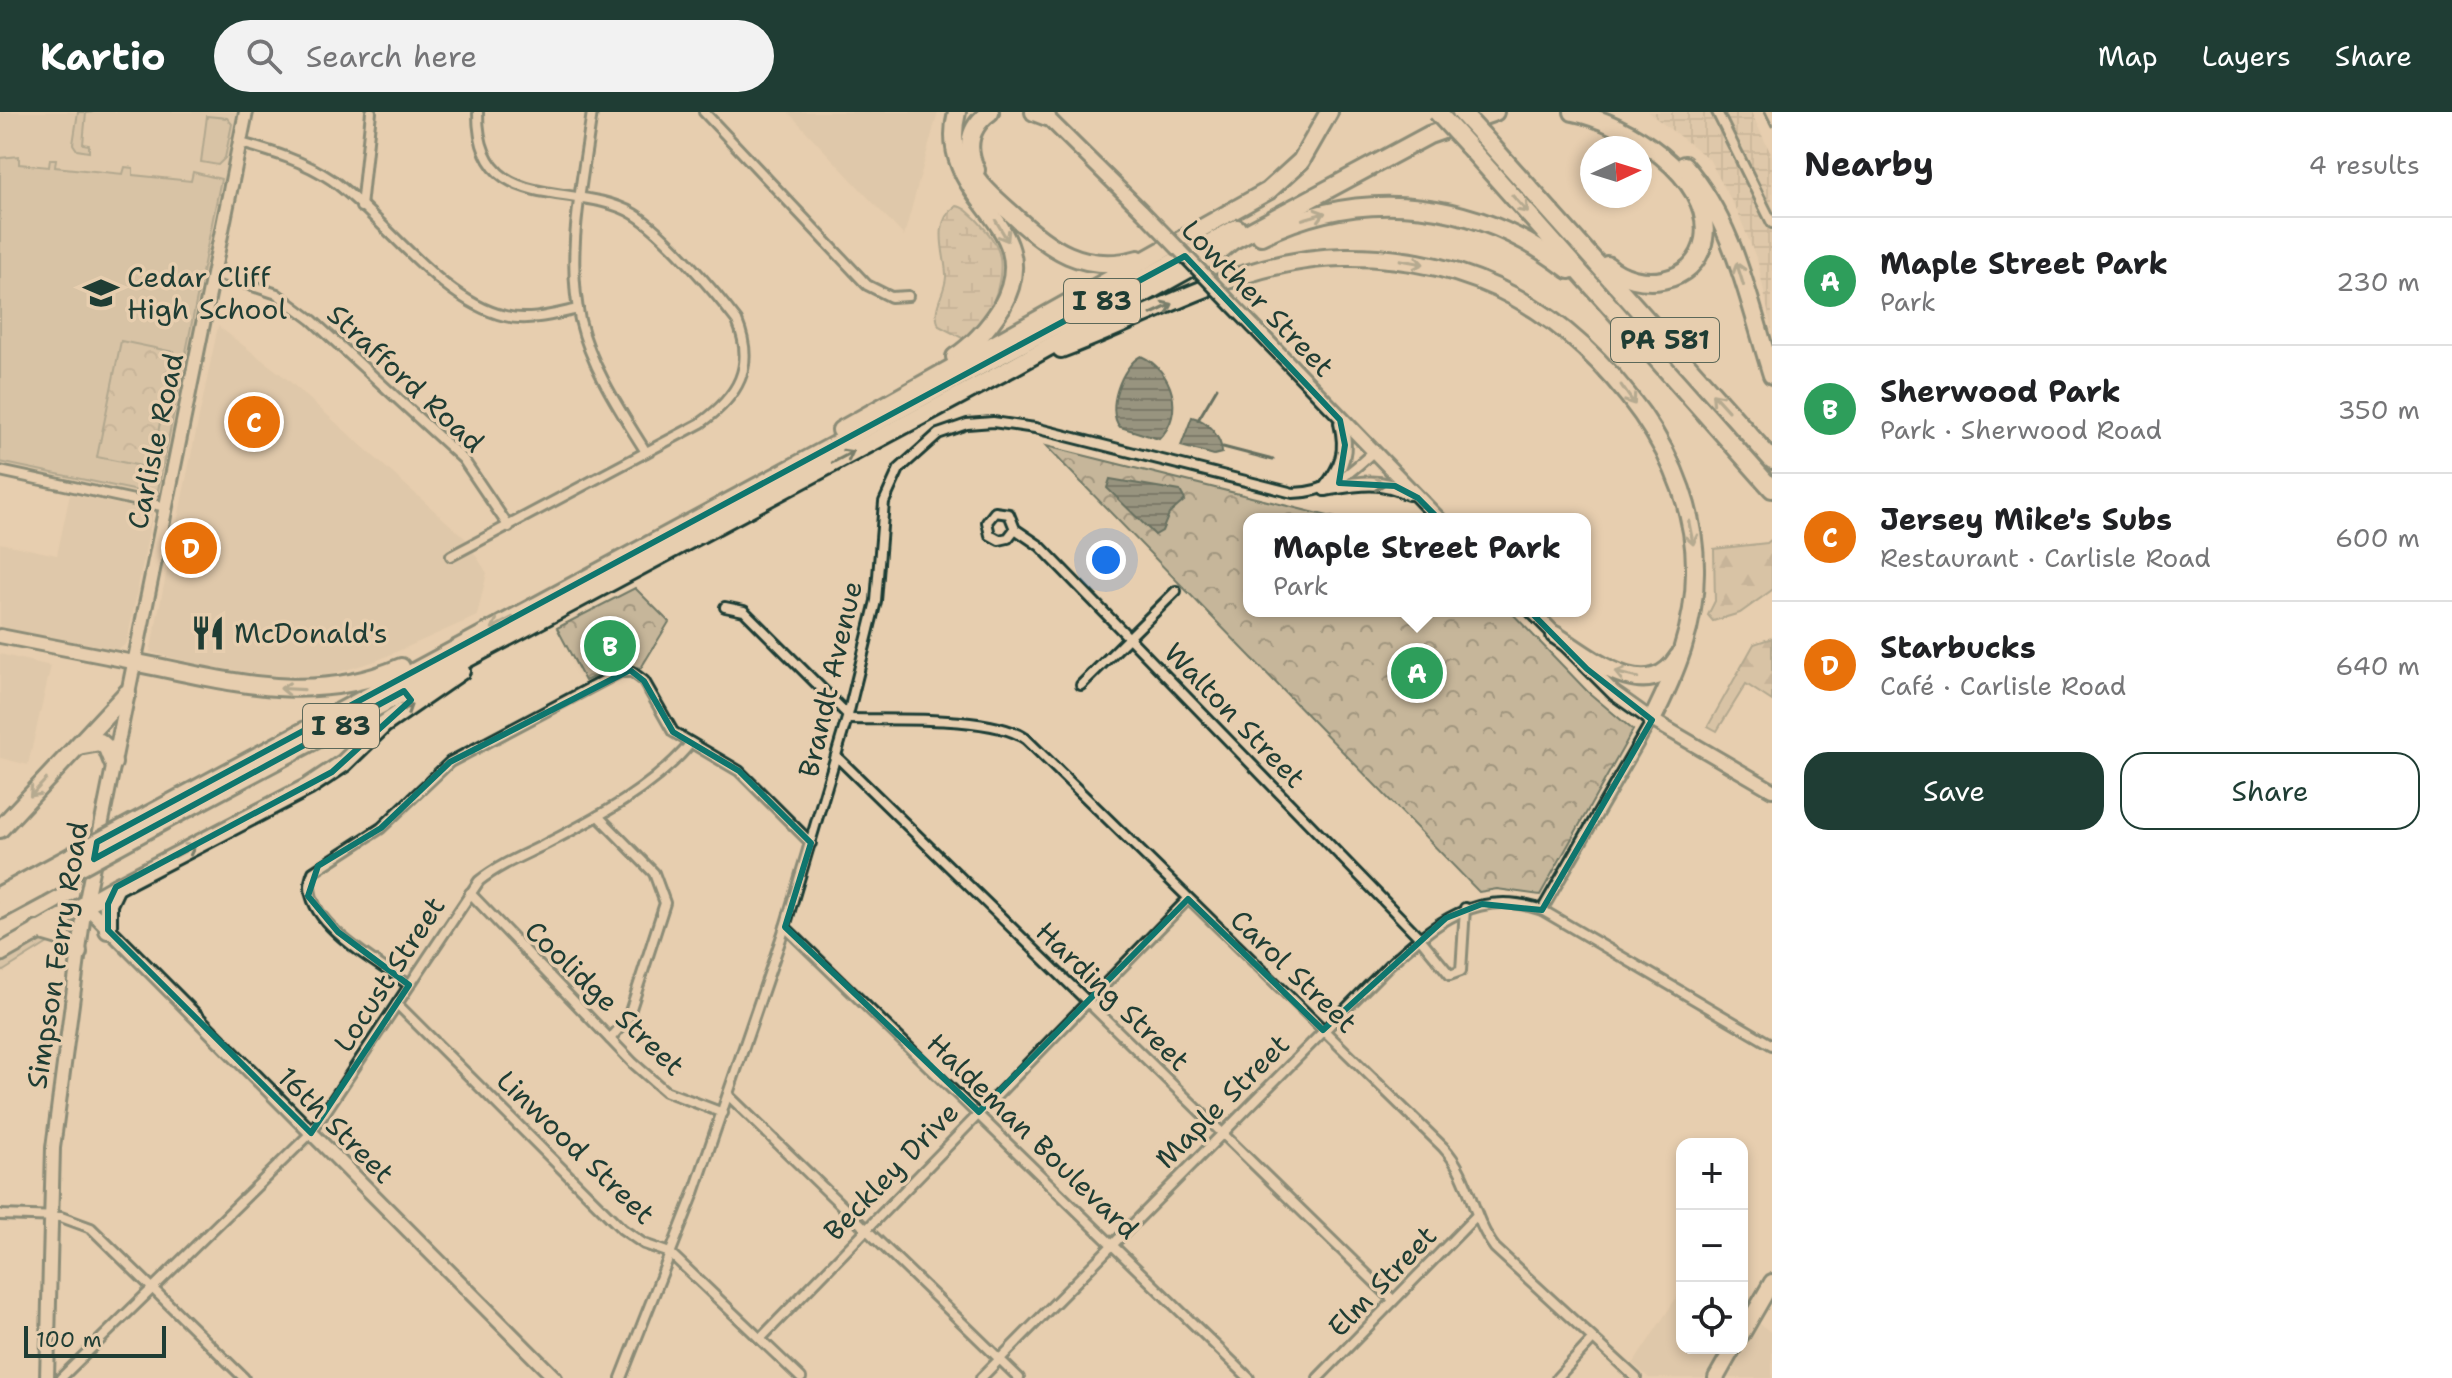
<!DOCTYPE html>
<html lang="en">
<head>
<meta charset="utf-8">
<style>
  :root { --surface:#fff; --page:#f2f2f2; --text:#202124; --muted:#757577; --line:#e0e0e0; --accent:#1f3d34 }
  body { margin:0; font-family:"Shantell Sans",sans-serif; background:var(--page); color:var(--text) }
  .controls { position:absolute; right:24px; bottom:24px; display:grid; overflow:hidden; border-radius:16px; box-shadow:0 4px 12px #0003 }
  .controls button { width:72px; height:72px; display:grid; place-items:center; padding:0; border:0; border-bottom:2px solid var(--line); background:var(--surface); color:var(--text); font:40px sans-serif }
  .compass { position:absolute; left:1580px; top:24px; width:72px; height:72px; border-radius:50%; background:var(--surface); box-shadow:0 4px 12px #0003; rotate:86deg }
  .scale { position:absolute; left:24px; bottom:20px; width:142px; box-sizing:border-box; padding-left:8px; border:4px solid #1f3d34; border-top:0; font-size:22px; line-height:28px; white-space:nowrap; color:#1f3d34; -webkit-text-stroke:6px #e7ceaf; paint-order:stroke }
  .you { position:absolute; left:1106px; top:448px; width:28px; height:28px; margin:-20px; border:6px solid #fff; border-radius:50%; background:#1a73e8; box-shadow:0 0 0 12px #1a73e833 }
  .badge { display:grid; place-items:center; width:52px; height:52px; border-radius:50%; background:var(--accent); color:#fff; font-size:26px; font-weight:700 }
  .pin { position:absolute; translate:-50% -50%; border:4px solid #fff; box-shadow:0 2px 8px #0006 }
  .popup { position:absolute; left:1243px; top:401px; width:348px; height:104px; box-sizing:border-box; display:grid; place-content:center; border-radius:16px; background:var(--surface); filter:drop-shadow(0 2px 6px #0005); font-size:26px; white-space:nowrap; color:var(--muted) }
  .popup b { font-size:30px; color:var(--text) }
  .popup::after { content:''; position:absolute; left:50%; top:100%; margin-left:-16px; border:16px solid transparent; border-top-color:var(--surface) }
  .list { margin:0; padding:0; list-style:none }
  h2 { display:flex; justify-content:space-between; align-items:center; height:104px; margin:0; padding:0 32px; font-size:34px }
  h2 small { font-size:26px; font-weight:400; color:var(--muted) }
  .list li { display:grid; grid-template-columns:52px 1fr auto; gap:24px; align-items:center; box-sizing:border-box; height:128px; padding:0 32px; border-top:2px solid var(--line) }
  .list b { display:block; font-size:30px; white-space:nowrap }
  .list p { margin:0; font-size:26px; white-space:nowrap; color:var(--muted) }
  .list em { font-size:26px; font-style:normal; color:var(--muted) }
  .actions { display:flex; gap:16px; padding:24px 32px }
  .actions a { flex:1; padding:18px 0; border:2px solid var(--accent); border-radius:24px; text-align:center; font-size:28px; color:var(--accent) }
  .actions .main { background:var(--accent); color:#fff }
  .icon { flex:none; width:44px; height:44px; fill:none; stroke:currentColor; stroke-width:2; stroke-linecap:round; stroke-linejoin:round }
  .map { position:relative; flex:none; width:1772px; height:1266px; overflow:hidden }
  header { display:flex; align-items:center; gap:48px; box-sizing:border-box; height:112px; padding:0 40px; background:var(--accent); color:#fff }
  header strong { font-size:38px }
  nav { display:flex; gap:44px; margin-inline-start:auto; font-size:28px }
  .search { width:560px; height:72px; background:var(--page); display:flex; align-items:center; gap:20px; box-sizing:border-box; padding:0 28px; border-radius:44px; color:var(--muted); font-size:30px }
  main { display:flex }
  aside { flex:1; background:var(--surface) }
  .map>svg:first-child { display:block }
  .built { fill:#d6c2a4 }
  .industrial { fill:url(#industrial-grid) }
  .green { fill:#c6b69a; stroke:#727a67; stroke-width:2 }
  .forest { fill:url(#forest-firs); stroke:#727a67; stroke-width:2 }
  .wetland { fill:url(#wetland-marsh); stroke:#727a67; stroke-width:2 }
  .park { fill:url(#park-crowns); stroke:#727a67; stroke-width:2 }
  .water { fill:url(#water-rules); stroke:#687161; stroke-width:2 }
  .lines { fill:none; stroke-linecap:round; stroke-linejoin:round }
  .stream { stroke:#687161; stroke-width:3 }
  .street-casing { stroke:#1f3d34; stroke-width:14 }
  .secondary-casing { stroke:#1f3d34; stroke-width:18 }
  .primary-casing { stroke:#1f3d34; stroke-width:20 }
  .highway-casing { stroke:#1f3d34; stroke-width:22 }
  .street { stroke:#e7ceaf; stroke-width:8 }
  .secondary { stroke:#e7ceaf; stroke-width:12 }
  .primary { stroke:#e7ceaf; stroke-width:14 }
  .highway { stroke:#e7ceaf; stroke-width:16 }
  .rail { stroke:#1f3d34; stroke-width:3 }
  .secondary-bridge-casing { stroke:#1f3d34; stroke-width:18; stroke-linecap:butt }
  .highway-bridge-casing { stroke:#1f3d34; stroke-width:22; stroke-linecap:butt }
  .secondary-bridge { stroke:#e7ceaf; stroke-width:12 }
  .highway-bridge { stroke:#e7ceaf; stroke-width:16 }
  .oneway { stroke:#797e6b }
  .marked { fill:none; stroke:#0f766e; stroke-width:6; stroke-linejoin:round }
  .labels { text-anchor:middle; stroke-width:7; stroke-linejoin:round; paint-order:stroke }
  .shield { fill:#e7ceaf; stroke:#5b6859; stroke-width:2 }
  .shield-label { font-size:26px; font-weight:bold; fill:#1f3d34 }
  .poi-label { font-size:28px; fill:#1f3d34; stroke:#e7ceaf; text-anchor:start }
  .street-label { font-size:28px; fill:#1f3d34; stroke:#e7ceaf }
</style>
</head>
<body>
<header>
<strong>Kartio</strong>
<div class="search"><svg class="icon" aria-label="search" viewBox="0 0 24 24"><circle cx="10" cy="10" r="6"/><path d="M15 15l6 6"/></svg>Search here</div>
<nav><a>Map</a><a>Layers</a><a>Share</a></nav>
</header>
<main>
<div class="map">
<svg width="1772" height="1266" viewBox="0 0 1772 1266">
  <defs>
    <pattern id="industrial-grid" width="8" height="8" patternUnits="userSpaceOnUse" patternTransform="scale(2)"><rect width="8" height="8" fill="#d6c2a4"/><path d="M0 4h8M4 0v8" fill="none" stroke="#ad9f86"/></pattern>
    <pattern id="forest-firs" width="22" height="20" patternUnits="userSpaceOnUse" patternTransform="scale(2)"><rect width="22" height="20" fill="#c6b69a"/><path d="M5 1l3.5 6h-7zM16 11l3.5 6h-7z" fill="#a0957e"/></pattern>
    <pattern id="wetland-marsh" width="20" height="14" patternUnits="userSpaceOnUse" patternTransform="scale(2)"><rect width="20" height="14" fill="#c6b69a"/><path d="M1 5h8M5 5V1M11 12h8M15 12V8" fill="none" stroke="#a0957e"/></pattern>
    <pattern id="park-crowns" width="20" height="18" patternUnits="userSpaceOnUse" patternTransform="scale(2)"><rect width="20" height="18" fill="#c6b69a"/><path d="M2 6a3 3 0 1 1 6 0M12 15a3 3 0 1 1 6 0" fill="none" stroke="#a0957e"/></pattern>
    <pattern id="water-rules" width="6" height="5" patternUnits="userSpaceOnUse" patternTransform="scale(2)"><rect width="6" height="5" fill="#98947f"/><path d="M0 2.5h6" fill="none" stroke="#7b7a69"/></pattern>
  </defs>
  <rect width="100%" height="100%" fill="#e7ceaf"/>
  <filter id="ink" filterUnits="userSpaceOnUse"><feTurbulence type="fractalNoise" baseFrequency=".0125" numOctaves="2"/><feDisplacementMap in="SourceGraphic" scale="16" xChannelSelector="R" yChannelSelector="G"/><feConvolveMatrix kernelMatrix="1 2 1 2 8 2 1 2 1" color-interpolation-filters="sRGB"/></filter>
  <g filter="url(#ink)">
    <g class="built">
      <path d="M0,0h238l-78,387 -160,-33z"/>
      <path d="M788,0h150l-34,124z"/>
      <path d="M218,214l68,52 179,160 22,35 -10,43 -101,45 -67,20 -111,-16 -48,-13z"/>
      <path d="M70,382l83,18 -26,131 -9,7 -118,-21v-86l57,12z"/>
      <path d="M0,542l51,12 -23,99 -28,-7z"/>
      <path d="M1680,1180l2,56h41l-18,30h-56l-16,-14z"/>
      <path d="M1759,1211l13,10v45h-45z"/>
    </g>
    <path class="industrial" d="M1648,0h103l21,44v175l-14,-68 -20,-50 -29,-54z"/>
    <g class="green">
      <path d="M78,0h15l-7,1 -3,31 6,1v7l-12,-2 -4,-6z"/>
      <path d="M207,4l20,2 5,6 -7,34 -7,7 -17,-3z"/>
      <path d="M19,44v8l30,3 1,-8h6l-1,8 68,7 2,-7 8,1v7l58,6 2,-9 28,7 -64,316 -157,-33v-304z"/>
    </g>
    <g class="forest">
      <path d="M1772,427v51l-32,23 -27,8 -5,-6 7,-14 -1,-52 53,-6z"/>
      <path d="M1772,526v63l-26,-17 -29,47 -9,-5 46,-82z"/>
    </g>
    <path class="wetland" d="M956,94c9,1 13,7 20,13 10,11 21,23 24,38 4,25 -11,73 -38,81l-23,-12c-8,-19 6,-31 7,-49 1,-19 -16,-54 10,-71z"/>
    <g class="park">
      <path d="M121,229l53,11 -23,116 -54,-11z"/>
      <path d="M1046,334l294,73h-91v92h261l78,81 45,38 -93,165 -43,-6 -18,3z"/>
      <path d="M635,476l34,34 -28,46 -20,-4 -36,17 -28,-53z"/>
      <path d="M45,826h11l-56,35v-15z"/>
    </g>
    <g class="water">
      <path d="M1141,244c31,14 45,57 18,83l-39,-12c-15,-17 2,-62 21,-71z"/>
      <path d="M1192,305c15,3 30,21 30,36l-8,2 -33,-9z"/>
      <path d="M1110,367l70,12 5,9 -16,14 -7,17 -7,4 -48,-47z"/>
    </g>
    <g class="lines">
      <g class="stream">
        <path d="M1198,308l19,-32"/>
        <path d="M1223,335l50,13"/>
      </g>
      <g class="street-casing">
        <g id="street">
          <path d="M592,0c-9,67 -27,141 -12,208 11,47 41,92 66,132"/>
          <path d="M704,0l163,173 24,12 17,-1"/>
          <path d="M1717,0l55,111"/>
          <path d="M241,31c32,9 63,18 91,37 53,38 108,121 173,136 24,6 50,-2 73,-7"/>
          <path d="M361,95l10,-95"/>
          <path d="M214,161l63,21 35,26 151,139 46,68"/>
          <path d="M0,359l166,36"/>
          <path d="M1015,417l-7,9 -9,2 -9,-5 -3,-13 8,-10 14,2 6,15 25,17 379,391 31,38 11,-4 4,-63"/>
          <path d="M451,444l250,-133c37,-27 55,-56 36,-102 -22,-29 -72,-88 -103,-107 -59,-35 -157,4 -156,-102"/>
          <path d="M725,495l19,4 104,104"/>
          <path d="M1081,573l95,-94"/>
          <path d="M848,607c43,1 145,-4 178,20l417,408c28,30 28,69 52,101l141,130"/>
          <path d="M836,644l557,544"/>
          <path d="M598,704l56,57 11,30 -37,115 -18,21"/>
          <path d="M470,781l163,170 32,28 58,22"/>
          <path d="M1542,798l110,-190"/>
          <path d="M785,815l464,451"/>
          <path d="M409,873c-31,-23 -116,-67 -96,-113l68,-44 69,-66 170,-90h12l12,9 29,51 66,39 72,72"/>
          <path d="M397,892l225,225 22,15 26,9 131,125"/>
          <path d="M729,984l290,282"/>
          <path d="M0,1103l61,2 30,11 153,150"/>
          <path d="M761,1226l427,-439"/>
          <path d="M61,1266l250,-245 168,-252c20,-16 43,-25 65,-36 54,-28 107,-55 147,-102"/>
          <path d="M621,1266l73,-185 91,-266 63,-212 28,-114 8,-99 15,-33 39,-35 29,-10 26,-2 42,6 258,65c35,0 55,-18 80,-41"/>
          <path d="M981,1266l408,-413c45,-41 88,-78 153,-55l230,135"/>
          <path d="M1318,1266l159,-163"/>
          <path d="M1557,1266l36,-39"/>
        </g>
      </g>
      <g class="secondary-casing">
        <g id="secondary">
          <path d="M1042,0l100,99"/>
          <path d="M1253,214l186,193"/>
          <path d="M1325,377c30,-5 56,-11 83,4"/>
          <path d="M1325,377c18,-23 23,-38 16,-66"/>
          <path d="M1532,499l82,82 38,27 120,70"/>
          <path d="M0,524l133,26"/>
          <path d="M85,793l470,473"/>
          <path d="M47,1266l6,-230 32,-243 161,-793"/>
        </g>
      </g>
      <g class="primary-casing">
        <g id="primary">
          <path d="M1742,1222l30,-52"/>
          <path d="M1716,1266l17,-30"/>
        </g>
      </g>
      <g class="highway-casing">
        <g id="highway">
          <path d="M1034,0l13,5"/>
          <path d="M1573,0c51,10 141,64 131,127 -8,47 -67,53 -97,26"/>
          <path d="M1483,24l289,324"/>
          <path d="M1468,34l304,343"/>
          <path d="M966,50c10,20 29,37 45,51 38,36 73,61 127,46"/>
          <path d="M1684,53c51,58 65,138 88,210"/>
          <path d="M976,58c-11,-23 -7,-43 14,-58"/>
          <path d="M1261,124c104,-51 218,-36 308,34"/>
          <path d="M1061,237c93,-34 184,-92 285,-92 128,-1 223,55 296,157 32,46 54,101 53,158 0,55 -19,100 -43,148"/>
          <path d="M955,245c18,-12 34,-30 46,-49 49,-87 -67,-106 -44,-196"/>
          <path d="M841,318l427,-239 33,-30 28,-49"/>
          <path d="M1555,523c33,21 92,72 123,22"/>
          <path d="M133,550c93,18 177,45 268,5"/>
          <path d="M78,634l22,-4 7,6 6,15"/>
          <path d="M148,703l1089,-587"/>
          <path d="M154,714l857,-458 205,-114 16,-13 197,-106 66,-23"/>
          <path d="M0,717l127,-136"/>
          <path d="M0,783l33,-18"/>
          <path d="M0,798l39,-21"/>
          <path d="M38,818l24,7 16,15"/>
          <path d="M108,818v-26l8,-17"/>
          <path d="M0,841l116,-66 192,-100 36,-24 39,-38 78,-54"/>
        </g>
      </g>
      <use href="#street" class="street"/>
      <use href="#secondary" class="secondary"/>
      <use href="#primary" class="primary"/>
      <use href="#highway" class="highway"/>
      <path class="rail" d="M1765,0l7,14"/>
      <g class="secondary-bridge-casing">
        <path id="secondary-bridge" d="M1142,99l111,115"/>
      </g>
      <g class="highway-bridge-casing">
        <g id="highway-bridge">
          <path d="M1437,0l31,34"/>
          <path d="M1461,0l22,24"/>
          <path d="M33,765l115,-62"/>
          <path d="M39,777l115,-63"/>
        </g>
      </g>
      <use href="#secondary-bridge" class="secondary-bridge"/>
      <use href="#highway-bridge" class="highway-bridge"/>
    </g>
    <defs><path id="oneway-shaft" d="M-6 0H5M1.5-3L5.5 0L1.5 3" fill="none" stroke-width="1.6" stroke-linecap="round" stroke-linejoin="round" transform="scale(2)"/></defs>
    <g class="oneway">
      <use href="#oneway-shaft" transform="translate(1520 92) rotate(48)"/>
      <use href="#oneway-shaft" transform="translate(1314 104) rotate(-16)"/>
      <use href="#oneway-shaft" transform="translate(1002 119) rotate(59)"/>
      <use href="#oneway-shaft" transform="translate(1412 150) rotate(10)"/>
      <use href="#oneway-shaft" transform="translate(1740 162) rotate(-107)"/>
      <use href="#oneway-shaft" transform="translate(1162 197) rotate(-25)"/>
      <use href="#oneway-shaft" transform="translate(1628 283) rotate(55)"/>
      <use href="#oneway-shaft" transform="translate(1720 290) rotate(-132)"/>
      <use href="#oneway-shaft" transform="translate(843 345) rotate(-28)"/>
      <use href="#oneway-shaft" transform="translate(1373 372) rotate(3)"/>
      <use href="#oneway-shaft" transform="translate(1691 421) rotate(79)"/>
      <use href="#oneway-shaft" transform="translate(502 511) rotate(152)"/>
      <use href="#oneway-shaft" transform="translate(1626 563) rotate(-166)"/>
      <use href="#oneway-shaft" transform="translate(292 577) rotate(-177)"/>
      <use href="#oneway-shaft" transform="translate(402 599) rotate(-34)"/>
      <use href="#oneway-shaft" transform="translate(38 676) rotate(133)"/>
      <use href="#oneway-shaft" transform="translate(185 739) rotate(-28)"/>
    </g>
  </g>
  <path d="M0 0H1772V1266H0ZM1185,144l155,164 5,25 -6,38 56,3 23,12 169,171 65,51 -110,190 -60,-6 -36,14 -123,112 -135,-131 -209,213 -194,-185 26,-84 -72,-72 -66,-39 -29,-51 -14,-11 -180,92 -69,66 -63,38 -10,30 30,36 71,53 -98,148 -203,-203v-26l8,-17 216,-115 79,-72 -7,-9 -310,168 3,-17z" fill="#e7ceaf" fill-opacity=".55" fill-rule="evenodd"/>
  <path class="marked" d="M1185,144l155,164 5,25 -6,38 56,3 23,12 169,171 65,51 -110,190 -60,-6 -36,14 -123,112 -135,-131 -209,213 -194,-185 26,-84 -72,-72 -66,-39 -29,-51 -14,-11 -180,92 -69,66 -63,38 -10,30 30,36 71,53 -98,148 -203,-203v-26l8,-17 216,-115 79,-72 -7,-9 -310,168 3,-17z"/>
  <defs>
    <g id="school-bare" transform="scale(2.76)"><path d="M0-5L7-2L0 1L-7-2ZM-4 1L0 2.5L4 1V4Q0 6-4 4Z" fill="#1f3d34" stroke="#e7ceaf" stroke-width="2.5" paint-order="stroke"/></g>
    <g id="restaurant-bare" transform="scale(2.76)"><path d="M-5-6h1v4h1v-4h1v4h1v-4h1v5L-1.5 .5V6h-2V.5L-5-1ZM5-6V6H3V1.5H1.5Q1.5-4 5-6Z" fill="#1f3d34" stroke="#e7ceaf" stroke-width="2.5" paint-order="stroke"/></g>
  </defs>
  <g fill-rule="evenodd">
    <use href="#school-bare" x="101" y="181"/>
    <use href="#restaurant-bare" x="208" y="521"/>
  </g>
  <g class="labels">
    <g class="shield">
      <rect x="1064" y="167" width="76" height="44" rx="6"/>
      <rect x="1611" y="206" width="108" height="44" rx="6"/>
      <rect x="303" y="592" width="76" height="44" rx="6"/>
    </g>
    <g class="shield-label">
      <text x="1102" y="198">I 83</text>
      <text x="1665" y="237">PA 581</text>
      <text x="341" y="623">I 83</text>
    </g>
    <g class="poi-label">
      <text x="127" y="175">Cedar Cliff<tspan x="127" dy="32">High School</tspan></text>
      <text x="234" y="531">McDonald's</text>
    </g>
    <g class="street-label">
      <text transform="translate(1258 186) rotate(46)" y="10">Lowther Street</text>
      <text transform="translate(406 266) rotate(43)" y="10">Strafford Road</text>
      <text transform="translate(155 329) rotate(-78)" y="10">Carlisle Road</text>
      <text transform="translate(830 567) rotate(-77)" y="10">Brandt Avenue</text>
      <text transform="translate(1235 603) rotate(46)" y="10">Walton Street</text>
      <text transform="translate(57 843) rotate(-81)" y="10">Simpson Ferry Road</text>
      <text transform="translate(1294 859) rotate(44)" y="10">Carol Street</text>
      <text transform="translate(389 862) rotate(-57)" y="10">Locust Street</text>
      <text transform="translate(1113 884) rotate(44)" y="10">Harding Street</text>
      <text transform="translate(605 886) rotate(44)" y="10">Coolidge Street</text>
      <text transform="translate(1222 989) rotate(-45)" y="10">Maple Street</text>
      <text transform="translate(336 1013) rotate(45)" y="10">16th Street</text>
      <text transform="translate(1033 1024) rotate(44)" y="10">Haldeman Boulevard</text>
      <text transform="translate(576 1035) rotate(44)" y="10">Linwood Street</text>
      <text transform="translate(891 1059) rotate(-46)" y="10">Beckley Drive</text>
      <text transform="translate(1382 1169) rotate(-46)" y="10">Elm Street</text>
    </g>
  </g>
</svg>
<div class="controls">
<button>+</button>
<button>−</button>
<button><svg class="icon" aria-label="locate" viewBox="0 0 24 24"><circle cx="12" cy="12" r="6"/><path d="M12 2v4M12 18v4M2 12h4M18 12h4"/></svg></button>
</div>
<svg class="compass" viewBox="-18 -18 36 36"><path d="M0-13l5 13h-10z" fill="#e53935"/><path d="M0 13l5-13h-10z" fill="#757577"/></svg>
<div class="scale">100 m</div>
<div class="you"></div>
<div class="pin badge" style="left:1417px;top:561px;background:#2e9e5b">A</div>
<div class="popup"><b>Maple Street Park</b>Park</div>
<div class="pin badge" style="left:610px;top:534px;background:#2e9e5b">B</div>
<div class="pin badge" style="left:254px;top:310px;background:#e8710a">C</div>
<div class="pin badge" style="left:191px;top:436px;background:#e8710a">D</div>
</div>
<aside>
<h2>Nearby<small>4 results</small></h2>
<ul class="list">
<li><span class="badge" style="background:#2e9e5b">A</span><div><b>Maple Street Park</b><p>Park</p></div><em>230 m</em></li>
<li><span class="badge" style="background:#2e9e5b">B</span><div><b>Sherwood Park</b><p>Park · Sherwood Road</p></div><em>350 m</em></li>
<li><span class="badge" style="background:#e8710a">C</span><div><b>Jersey Mike's Subs</b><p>Restaurant · Carlisle Road</p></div><em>600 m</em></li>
<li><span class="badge" style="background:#e8710a">D</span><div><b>Starbucks</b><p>Café · Carlisle Road</p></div><em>640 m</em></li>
</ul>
<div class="actions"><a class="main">Save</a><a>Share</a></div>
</aside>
</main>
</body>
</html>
